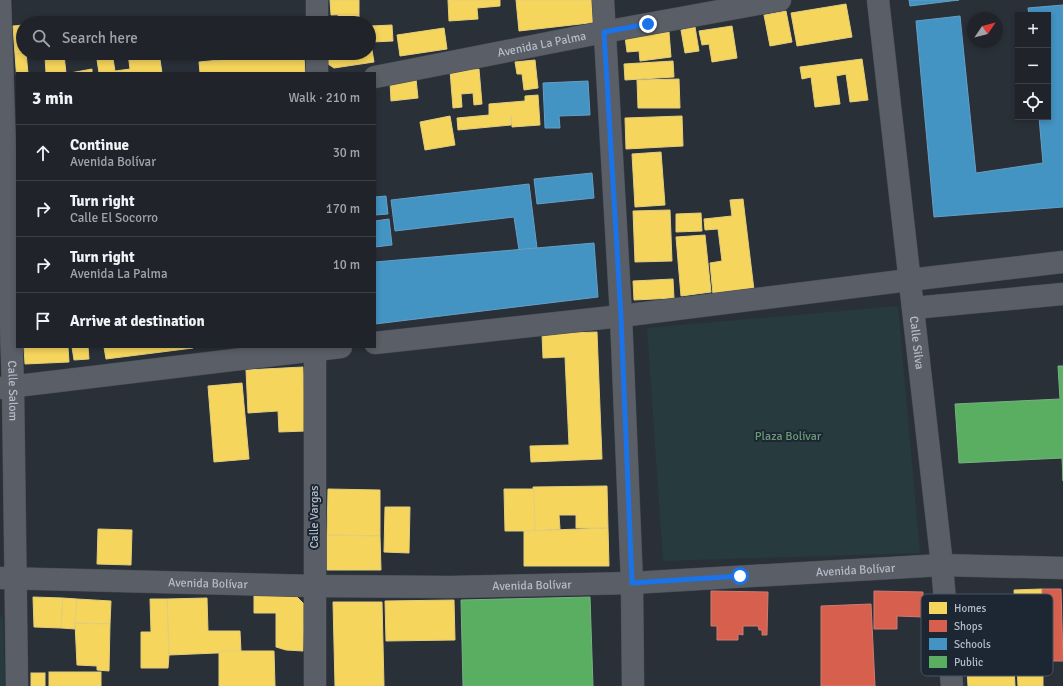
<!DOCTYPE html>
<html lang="en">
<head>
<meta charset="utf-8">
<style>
  :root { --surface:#20242a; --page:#282c32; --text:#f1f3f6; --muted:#a2a4a8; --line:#3d4147 }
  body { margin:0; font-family:Signika,sans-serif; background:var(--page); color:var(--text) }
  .controls { position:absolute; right:12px; top:12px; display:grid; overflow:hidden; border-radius:0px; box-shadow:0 2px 6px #0003 }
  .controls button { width:36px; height:36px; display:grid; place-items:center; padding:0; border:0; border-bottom:1px solid var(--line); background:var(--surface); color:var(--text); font:20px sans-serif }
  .compass { position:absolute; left:967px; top:12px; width:36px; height:36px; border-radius:50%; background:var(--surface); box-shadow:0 2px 6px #0003; rotate:55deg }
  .stop { position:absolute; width:12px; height:12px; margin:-9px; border:3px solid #1a73e8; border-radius:50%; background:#fff }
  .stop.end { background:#1a73e8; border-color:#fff; box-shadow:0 1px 4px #0008 }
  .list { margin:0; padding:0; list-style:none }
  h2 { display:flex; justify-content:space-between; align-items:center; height:52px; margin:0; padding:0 16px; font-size:17px }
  h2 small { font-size:13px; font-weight:400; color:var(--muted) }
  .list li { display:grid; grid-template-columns:26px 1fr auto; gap:12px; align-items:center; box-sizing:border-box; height:56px; padding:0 16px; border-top:1px solid var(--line) }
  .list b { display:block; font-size:15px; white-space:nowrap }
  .list p { margin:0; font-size:13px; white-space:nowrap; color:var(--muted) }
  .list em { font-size:13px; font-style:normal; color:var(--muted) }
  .icon { flex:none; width:22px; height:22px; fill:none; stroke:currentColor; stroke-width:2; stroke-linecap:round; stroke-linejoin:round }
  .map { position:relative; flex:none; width:1063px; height:686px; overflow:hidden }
  .search { position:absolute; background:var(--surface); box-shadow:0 2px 6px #0003; left:16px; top:16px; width:360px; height:44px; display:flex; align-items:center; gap:10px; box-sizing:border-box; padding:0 14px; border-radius:22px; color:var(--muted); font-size:15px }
  .panel { position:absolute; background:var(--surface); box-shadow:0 2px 6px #0003; left:16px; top:72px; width:360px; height:276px; border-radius:0px }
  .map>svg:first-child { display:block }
  .green { fill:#273a3e }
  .homes { fill:#f6d55c; stroke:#e2ce7d }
  .shops { fill:#d6604d; stroke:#cc7c72 }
  .schools { fill:#4393c3; stroke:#659fc5 }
  .public { fill:#5aae61; stroke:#75b280 }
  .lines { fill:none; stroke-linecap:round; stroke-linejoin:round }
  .minor-casing { stroke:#484c53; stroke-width:23 }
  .tertiary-casing { stroke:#484c53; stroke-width:23 }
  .minor { stroke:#5a5e66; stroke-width:22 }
  .tertiary { stroke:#5a5e66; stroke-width:22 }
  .route { stroke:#1a73e8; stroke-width:5 }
  .labels { text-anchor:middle; stroke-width:4; stroke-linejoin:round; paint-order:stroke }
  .street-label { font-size:12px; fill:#b4bcc9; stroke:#1d2633 }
  .park-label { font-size:12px; fill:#6b9a76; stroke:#1d2633 }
  .key { fill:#1d2633; stroke:#4a5360; stroke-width:1 }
  .key-label { font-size:11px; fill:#b4bcc9 }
</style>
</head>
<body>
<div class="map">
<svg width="1063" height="686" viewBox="0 0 1063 686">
  <rect width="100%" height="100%" fill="#2a3038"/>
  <g class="green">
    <path d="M898,306l22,247 -257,8 -16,-233z"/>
    <path d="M3,616l2,70h-5v-69z"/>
  </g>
  <g class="homes">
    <path d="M330,0h29v14l-28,1z"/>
    <path d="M448,0h52v6l-23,2 1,11 -29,2z"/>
    <path d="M516,0h79l3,22 -79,9z"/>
    <path d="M846,4l6,33 -55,9 -6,-33z"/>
    <path d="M786,11l6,31 -22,4 -6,-31z"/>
    <path d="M359,14v9h-20l-1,-8z"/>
    <path d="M305,20v3h-21v-2z"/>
    <path d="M23,25v28h16l-24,1 -2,-28z"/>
    <path d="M392,25l1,16 -21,1 -1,-16z"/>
    <path d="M732,26l5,32 -25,4 -3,-18 -7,1 -3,-14z"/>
    <path d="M695,27l4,24 -14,2 -4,-23z"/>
    <path d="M444,28l3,21 -47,7 -3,-21z"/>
    <path d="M669,32l2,25 -31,4 -1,-10 -12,1 -2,-15z"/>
    <path d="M371,44l3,18 -40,6 -6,-4 -2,-11h43v-8z"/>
    <path d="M26,53l2,20h-11v9l-2,-28z"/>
    <path d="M96,53h16l3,18 15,-2 -2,-16h31l3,20h-63z"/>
    <path d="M240,53h35l1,7 28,-4 1,17h-105l-1,-11 41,-4z"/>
    <path d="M64,55l2,18h-20l-1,-16z"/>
    <path d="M862,59l6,41 -18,2 -4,-28 -10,2 4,28 -25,3 -4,-30 -9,2 -2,-12z"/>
    <path d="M535,60l3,28 -14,2 -2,-16h-5l-2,-12z"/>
    <path d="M673,61l1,16 -49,3 -1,-16z"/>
    <path d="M92,69v4h-22z"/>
    <path d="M479,69l3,35 -8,1 -1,-12 -12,1 1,13 -9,1 -3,-37z"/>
    <path d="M416,79l2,19 -27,3 -1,-19z"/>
    <path d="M679,79l1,29h-42l-1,-28z"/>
    <path d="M538,95l2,30 -28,2 -1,-11v9l-53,5 -1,-12 32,-3v-11l36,-3v-5z"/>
    <path d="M450,116l5,29 -30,5 -5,-28z"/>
    <path d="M682,116l1,30 -57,3 -1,-31z"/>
    <path d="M661,152l4,53 -30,2 -3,-53z"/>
    <path d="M743,199l11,91 -41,4 -3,-31 12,-2 -4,-32 -13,1 -1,-11 28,-3 -2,-16z"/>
    <path d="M670,210l2,51 -37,1 -2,-51z"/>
    <path d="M701,213l1,18 -26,1v-18z"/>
    <path d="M705,235l6,57 -30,4 -5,-59z"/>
    <path d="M673,279l1,19 -40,2 -1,-19z"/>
    <path d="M597,332l5,127 -71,3 -1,-16 39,-1 -4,-88 -22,1 -1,-24z"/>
    <path d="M24,347h44l1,15 -44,2z"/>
    <path d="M72,347h16l1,12 -15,1z"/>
    <path d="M104,347h89v1l-87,11z"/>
    <path d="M303,367l3,64 -27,1 -1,-21 -30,2 -2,-43z"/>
    <path d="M242,383l7,76 -35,3 -6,-76z"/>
    <path d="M607,486l1,42h-32v-13h-17l1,14 -25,2 -2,-44z"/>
    <path d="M328,489l52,1v46l-53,-1z"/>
    <path d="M504,489h30l1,42h-30z"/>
    <path d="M385,507h25l-1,46 -25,-1z"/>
    <path d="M608,528l1,38h-85v-35z"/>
    <path d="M98,529l34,1 -1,35 -34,-1z"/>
    <path d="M327,535l53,1 1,34h-54z"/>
    <path d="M1042,589v22h-27l-1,-21z"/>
    <path d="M254,595h41l9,9 -1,47 -17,-1 -10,-3v-34h-22z"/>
    <path d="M33,597l30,1 -2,30 -27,-1z"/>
    <path d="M63,598l14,1 -2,30 -14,-1z"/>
    <path d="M207,598l1,33h32l1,21 -72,3 -2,-56z"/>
    <path d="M77,599l34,2 -1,23 -35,-1z"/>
    <path d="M150,599h17l2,56 -1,13h-27v-36h10z"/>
    <path d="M454,600l1,40 -69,1 -1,-40z"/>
    <path d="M333,602h49l2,84h-49z"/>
    <path d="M75,623l35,1 -1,47 -12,-1v-4l-20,-1z"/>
    <path d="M1013,650l2,36h-47l-2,-34z"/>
    <path d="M219,651h55l1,35h-56z"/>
    <path d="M1043,665v21h-25l-1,-20z"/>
    <rect x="49" y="672" width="52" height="14"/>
    <rect x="31" y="673" width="14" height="13"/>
  </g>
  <g class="shops">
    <path d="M1042,589h19l2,72h-19z"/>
    <path d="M711,591l57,1 -1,43h-5v-5h-3l-1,-4h-15v9l-5,-1v6h-21v-14h-6z"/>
    <path d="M874,591l49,1v25l-26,-1v13h-23z"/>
    <path d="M871,604l4,82h-54v-80z"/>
  </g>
  <g class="schools">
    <path d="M909,0h50l-49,6z"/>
    <path d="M1063,5v202l-129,10 -18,-196 44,-5 16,157 67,-10 -4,-46h9v-102h-19l-1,-7z"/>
    <path d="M588,81l2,34 -31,1 1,12h-15l-2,-45z"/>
    <path d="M592,173l2,25 -57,6 -3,-25z"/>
    <path d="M529,184l8,64 -18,2 -5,-33 -119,14 -4,-31z"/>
    <path d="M386,196l2,18 -13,1v-18z"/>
    <path d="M389,219l3,26 -17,2v-26z"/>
    <path d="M594,243l4,54 -223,27v-62z"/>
  </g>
  <g class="public">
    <path d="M1058,366h5v115l-1,-23 -103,5 -4,-59 105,-5z"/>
    <path d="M590,597l3,89h-130l-2,-86z"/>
  </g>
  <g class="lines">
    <g class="minor-casing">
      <g id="minor">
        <path id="s1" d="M0,0l13,387 4,299"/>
        <path id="s2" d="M878,0l64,565 10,121"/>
        <path id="s3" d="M375,77l229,-45 176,-32"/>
        <path d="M913,308l150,-14"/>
        <path d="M375,343l246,-27 288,-36 154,-18"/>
        <path d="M0,388l341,-41"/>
        <path id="s4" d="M0,578l314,8 137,1 181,-4 310,-18 121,3"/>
      </g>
    </g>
    <g class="tertiary-casing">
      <g id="tertiary">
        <path d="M317,0v23"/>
        <path d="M603,0l18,316 11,267 1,103"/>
        <path d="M317,53v20"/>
        <path d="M315,686v-339"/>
      </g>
    </g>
    <use href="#minor" class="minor"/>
    <use href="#tertiary" class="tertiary"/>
  </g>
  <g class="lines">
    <path class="route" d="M648,24l-44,8 17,284 11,267 108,-7"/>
  </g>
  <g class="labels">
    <g class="street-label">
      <text dy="4" stroke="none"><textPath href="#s3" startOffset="170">Avenida La Palma</textPath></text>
      <text dy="4" stroke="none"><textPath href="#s2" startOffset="345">Calle Silva</textPath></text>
      <text dy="4" stroke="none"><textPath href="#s1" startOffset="391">Calle Salom</textPath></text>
      <text transform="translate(314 517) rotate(-90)" y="4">Calle Vargas</text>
      <text dy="4" stroke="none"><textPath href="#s4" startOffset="856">Avenida Bolívar</textPath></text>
      <text dy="4" stroke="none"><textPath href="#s4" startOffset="208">Avenida Bolívar</textPath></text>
      <text dy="4" stroke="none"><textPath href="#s4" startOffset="532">Avenida Bolívar</textPath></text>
    </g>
    <g class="park-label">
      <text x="788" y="440">Plaza Bolívar</text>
    </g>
  </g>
  <rect x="921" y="594" width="132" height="82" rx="6" class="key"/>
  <rect x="929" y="602" width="18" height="12" fill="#f6d55c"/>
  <rect x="929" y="620" width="18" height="12" fill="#d6604d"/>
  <rect x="929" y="638" width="18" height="12" fill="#4393c3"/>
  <rect x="929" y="656" width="18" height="12" fill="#5aae61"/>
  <g class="key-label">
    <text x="954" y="612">Homes</text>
    <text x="954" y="630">Shops</text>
    <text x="954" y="648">Schools</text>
    <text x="954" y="666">Public</text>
  </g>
</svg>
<div class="controls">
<button>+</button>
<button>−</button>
<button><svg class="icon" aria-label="locate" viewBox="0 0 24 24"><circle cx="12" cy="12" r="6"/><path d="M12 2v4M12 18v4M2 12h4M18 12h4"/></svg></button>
</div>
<svg class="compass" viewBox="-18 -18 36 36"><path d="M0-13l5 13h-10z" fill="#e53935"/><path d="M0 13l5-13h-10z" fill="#a2a4a8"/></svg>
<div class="stop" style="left:740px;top:576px"></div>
<div class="stop end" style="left:648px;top:24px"></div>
<div class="search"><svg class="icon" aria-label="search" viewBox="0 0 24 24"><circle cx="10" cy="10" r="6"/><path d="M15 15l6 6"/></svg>Search here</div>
<section class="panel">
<h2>3 min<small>Walk · 210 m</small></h2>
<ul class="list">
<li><svg class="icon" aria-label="ahead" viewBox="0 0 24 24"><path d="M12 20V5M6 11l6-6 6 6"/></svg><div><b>Continue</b><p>Avenida Bolívar</p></div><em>30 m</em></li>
<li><svg class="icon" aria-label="right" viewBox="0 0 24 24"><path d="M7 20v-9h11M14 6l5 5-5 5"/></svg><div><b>Turn right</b><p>Calle El Socorro</p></div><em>170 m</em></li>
<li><svg class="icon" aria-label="right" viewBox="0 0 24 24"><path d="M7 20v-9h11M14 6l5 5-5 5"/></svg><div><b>Turn right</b><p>Avenida La Palma</p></div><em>10 m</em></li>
<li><svg class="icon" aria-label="arrive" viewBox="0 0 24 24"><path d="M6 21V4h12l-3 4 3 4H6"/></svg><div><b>Arrive at destination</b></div></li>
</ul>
</section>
</div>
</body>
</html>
